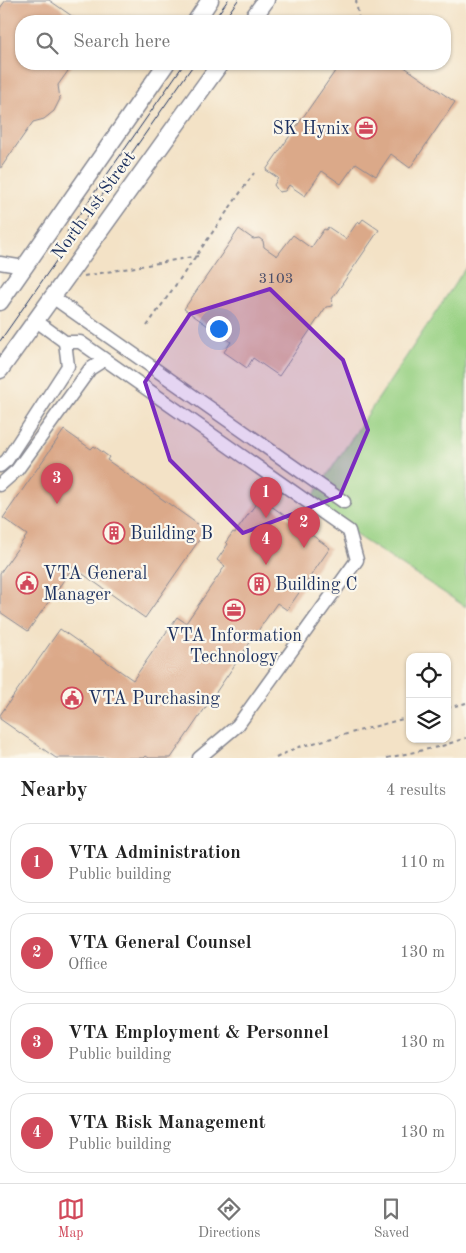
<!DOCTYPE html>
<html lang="en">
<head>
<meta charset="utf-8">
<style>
  :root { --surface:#fff; --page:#f6f6f6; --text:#222; --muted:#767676; --line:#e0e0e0; --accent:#d1495b }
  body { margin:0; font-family:"Old Standard TT",serif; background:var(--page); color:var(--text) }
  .controls { position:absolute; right:15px; bottom:15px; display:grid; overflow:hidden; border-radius:10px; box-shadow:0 1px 4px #0004 }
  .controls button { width:45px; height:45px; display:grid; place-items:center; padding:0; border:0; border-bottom:1px solid var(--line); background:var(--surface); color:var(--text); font:25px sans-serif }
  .you { position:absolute; left:218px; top:328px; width:18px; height:18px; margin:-12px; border:4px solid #fff; border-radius:50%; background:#1a73e8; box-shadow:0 0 0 8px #1a73e833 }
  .badge { display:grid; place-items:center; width:32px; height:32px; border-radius:50%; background:var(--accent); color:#fff; font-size:16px; font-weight:700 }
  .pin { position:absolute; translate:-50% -41px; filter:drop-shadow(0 1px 2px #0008) }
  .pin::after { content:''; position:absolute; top:26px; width:18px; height:15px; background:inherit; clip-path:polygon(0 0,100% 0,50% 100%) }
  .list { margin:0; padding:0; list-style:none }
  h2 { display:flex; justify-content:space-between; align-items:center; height:65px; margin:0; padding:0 20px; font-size:21px }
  h2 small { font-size:16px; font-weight:400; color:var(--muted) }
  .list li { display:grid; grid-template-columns:32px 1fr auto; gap:15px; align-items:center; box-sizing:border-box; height:80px; margin:0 10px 10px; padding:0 10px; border:1px solid var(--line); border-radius:20px }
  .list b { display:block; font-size:19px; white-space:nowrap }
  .list p { margin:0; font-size:16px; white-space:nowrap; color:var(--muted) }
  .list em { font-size:16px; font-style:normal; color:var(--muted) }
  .icon { flex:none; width:28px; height:28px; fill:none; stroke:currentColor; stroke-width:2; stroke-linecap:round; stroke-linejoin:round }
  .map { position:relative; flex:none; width:466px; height:758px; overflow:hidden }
  .search { position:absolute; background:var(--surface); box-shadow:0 1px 4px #0004; left:15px; right:15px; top:15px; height:55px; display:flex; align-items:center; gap:12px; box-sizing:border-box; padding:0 18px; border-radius:20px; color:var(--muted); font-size:19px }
  .sheet { height:425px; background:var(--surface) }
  nav { display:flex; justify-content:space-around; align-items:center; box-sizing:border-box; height:70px; border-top:1px solid var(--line); background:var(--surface); font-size:14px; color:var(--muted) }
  nav a { display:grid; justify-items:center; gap:2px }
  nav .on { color:var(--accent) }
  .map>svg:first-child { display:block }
  .green { fill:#99d184; stroke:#5a8071 }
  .building { fill:#dba989 }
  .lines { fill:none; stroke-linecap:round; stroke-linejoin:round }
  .minor-casing { stroke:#878892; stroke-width:15 }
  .major-casing { stroke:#878892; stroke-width:19 }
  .path { stroke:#878892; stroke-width:2; stroke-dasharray:4 4; stroke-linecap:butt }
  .minor { stroke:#fff; stroke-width:12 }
  .major { stroke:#fff; stroke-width:16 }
  .tram { stroke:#1b2f5e; stroke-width:1 }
  .marked { fill:#7b2cbf; fill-opacity:0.2; stroke:#7b2cbf; stroke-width:4; stroke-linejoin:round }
  .labels { text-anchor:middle; stroke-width:4.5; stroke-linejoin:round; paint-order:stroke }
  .number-label { font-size:15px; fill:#4b4e69 }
  .poi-label { font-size:18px; fill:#1b2f5e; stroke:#fbf7ec; text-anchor:start }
  .street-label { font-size:18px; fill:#1b2f5e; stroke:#fbf7ec }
</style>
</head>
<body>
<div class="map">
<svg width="466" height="758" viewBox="0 0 466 758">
  <rect width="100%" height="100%" fill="#fbf7ec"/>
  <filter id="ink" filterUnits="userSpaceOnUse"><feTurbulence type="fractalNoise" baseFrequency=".02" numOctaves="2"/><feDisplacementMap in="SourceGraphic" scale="10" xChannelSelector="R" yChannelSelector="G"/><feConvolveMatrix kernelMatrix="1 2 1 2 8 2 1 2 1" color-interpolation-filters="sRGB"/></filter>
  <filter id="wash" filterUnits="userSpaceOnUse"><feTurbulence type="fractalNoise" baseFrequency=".0096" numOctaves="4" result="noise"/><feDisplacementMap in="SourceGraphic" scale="20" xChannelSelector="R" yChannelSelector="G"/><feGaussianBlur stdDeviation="1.12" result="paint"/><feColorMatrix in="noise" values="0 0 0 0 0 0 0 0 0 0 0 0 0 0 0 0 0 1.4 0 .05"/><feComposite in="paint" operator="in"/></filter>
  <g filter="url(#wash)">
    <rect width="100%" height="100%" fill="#f3e2c6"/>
    <path class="green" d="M466,267v340l-158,-103z"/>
    <g id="blocks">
      <g class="building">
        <path d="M6,0h43l30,21h-58v43h52l-15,21 2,14 -6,12 -10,8 -11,3 -33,47v-161z"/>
        <path d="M344,64h56l55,38 -45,66 -19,-14 -15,22 -20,-13 -15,21 -19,-13 -17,25 -16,-11 -4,6 -6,1 -5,-7 4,-7 -12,-8 72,-103 2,1z"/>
        <path d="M363,219l16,11 -47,69 1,7 -7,1 -47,69 -26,-18 -6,10 -23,-16 7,-10 -47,-33 55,-80 14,10 6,-1 4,3 1,6 13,9 16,-21 18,13 13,-19 2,1 2,-3 18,12 12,-18 2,2z"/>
        <path d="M64,430l27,19 3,-3 15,11 -2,3 99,70 -61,88 -72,-51 -45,64 -28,-19v-39l27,-38 -24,-17z"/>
        <path d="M260,498l70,50 -43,62 -10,-7 -106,155h-22l-3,-2 -2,2h-88l-56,-39v-4l60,-86 73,51 44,-63 9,6 39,-57 -8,-6 11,-16 -2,-2 7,-10 2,1z"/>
      </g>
    </g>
  </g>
  <g filter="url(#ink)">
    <use href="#blocks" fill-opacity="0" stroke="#878892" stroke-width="1"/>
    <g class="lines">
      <g class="minor-casing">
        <g id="minor">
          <path d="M0,263l24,4"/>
          <path d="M51,296l293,206"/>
          <path d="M35,320l30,22h15l269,189 8,29 -119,165 -39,33"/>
          <path d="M0,466l7,-6 61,-94 -3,-24"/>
          <path d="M0,485l17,-15 73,-101 14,-9"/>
        </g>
      </g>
      <g class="major-casing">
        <g id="major">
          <path d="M196,21l14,-21"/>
          <path d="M251,21l15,-21"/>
          <path d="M0,302l166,-238"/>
          <path d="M0,370l220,-306"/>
        </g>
      </g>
      <g class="path">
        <path d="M356,0l3,21"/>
        <path d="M84,276l114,-20"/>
        <path d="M147,326l107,-153"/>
        <path d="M447,708l19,-5"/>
        <path d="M276,758l19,-10 115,-31"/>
        <path d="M387,758l55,-12 24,-8"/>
      </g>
      <use href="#minor" class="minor"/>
      <use href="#major" class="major"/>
      <g class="tram">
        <path d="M213,21l15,-21"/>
        <path d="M223,21l15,-21"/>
        <path d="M67,232l117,-168"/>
        <path d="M0,341l194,-277"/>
      </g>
    </g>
  </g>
  <path class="marked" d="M270,289l73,71 25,70 -28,66 -97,37 -73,-73 -25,-78 45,-68z"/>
  <defs>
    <g id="office-ring" transform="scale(1.125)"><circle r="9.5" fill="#fbf7ec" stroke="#d1495b" stroke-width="1.5"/><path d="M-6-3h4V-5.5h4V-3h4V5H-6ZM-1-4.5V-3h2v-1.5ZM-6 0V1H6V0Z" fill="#d1495b"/></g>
    <g id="building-ring" transform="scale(1.125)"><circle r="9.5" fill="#fbf7ec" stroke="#d1495b" stroke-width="1.5"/><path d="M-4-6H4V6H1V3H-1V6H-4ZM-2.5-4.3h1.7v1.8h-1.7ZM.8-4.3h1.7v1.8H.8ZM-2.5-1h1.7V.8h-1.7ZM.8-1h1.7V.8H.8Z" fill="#d1495b"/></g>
    <g id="civic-ring" transform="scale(1.125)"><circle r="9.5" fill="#fbf7ec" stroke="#d1495b" stroke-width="1.5"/><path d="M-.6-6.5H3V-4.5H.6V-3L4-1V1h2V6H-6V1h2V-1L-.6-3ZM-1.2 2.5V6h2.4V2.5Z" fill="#d1495b"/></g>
  </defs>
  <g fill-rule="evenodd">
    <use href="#office-ring" x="366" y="128"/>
    <use href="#building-ring" x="114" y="533"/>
    <use href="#civic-ring" x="27" y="583"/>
    <use href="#building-ring" x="259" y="584"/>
    <use href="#office-ring" x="234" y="610"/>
    <use href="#civic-ring" x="72" y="698"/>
  </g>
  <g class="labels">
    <g class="number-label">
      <text x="276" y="283">3103</text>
    </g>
    <g class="poi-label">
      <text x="350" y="134" text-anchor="end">SK Hynix</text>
      <text x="130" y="539">Building B</text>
      <text x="43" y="579">VTA General<tspan x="43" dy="21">Manager</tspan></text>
      <text x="275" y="590">Building C</text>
      <text x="234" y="641" text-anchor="middle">VTA Information<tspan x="234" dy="21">Technology</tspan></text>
      <text x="88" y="704">VTA Purchasing</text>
    </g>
    <g class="street-label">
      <text transform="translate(93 205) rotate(-54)" y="6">North 1st Street</text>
    </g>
  </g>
</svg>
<div class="controls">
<button><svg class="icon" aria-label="locate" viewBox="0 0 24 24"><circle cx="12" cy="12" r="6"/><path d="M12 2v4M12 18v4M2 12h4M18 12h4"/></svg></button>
<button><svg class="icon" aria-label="layers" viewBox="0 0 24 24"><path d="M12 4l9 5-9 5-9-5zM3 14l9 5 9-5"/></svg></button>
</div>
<div class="you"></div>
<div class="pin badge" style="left:266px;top:518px">1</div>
<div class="pin badge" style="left:304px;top:548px">2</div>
<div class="pin badge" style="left:57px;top:504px">3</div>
<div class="pin badge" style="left:266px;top:565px">4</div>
<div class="search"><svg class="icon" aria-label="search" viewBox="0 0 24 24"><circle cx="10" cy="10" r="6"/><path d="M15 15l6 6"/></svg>Search here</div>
</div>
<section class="sheet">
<h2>Nearby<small>4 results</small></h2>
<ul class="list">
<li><span class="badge">1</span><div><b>VTA Administration</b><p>Public building</p></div><em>110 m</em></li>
<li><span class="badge">2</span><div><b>VTA General Counsel</b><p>Office</p></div><em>130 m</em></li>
<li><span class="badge">3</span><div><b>VTA Employment &amp; Personnel</b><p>Public building</p></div><em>130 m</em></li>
<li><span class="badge">4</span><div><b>VTA Risk Management</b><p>Public building</p></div><em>130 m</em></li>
</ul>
</section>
<nav>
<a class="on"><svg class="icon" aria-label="map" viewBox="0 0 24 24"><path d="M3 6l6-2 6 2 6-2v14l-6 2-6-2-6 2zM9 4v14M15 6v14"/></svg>Map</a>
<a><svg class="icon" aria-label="directions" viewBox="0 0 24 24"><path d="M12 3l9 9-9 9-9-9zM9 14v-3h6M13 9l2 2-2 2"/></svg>Directions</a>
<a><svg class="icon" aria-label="saved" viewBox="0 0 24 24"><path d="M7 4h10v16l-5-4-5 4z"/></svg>Saved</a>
</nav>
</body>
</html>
